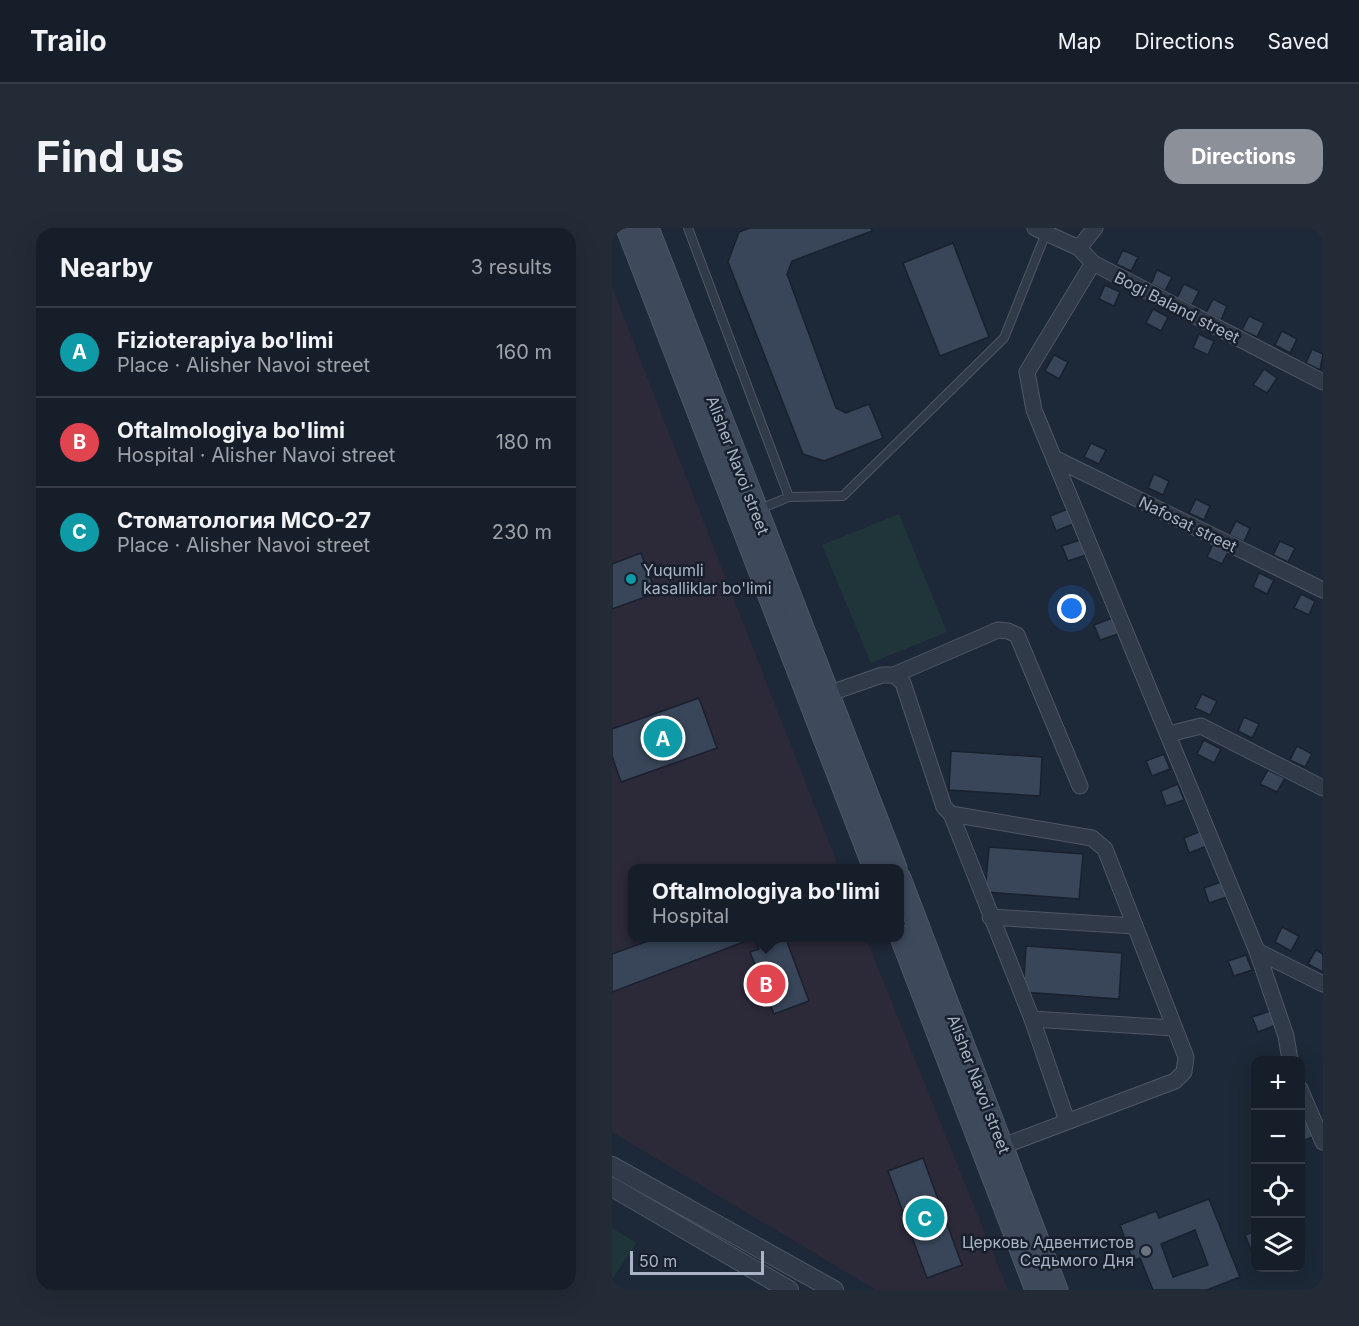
<!DOCTYPE html>
<html lang="en">
<head>
<meta charset="utf-8">
<style>
  :root { --surface:#161e2a; --page:#232b36; --text:#f1f3f6; --muted:#9ea2a8; --line:#353c47; --accent:#8c9099 }
  body { margin:0; font-family:Inter,sans-serif; background:var(--page); color:var(--text) }
  .controls { position:absolute; right:18px; bottom:18px; display:grid; overflow:hidden; border-radius:12px; box-shadow:0 6px 24px #0002 }
  .controls button { width:54px; height:54px; display:grid; place-items:center; padding:0; border:0; border-bottom:2px solid var(--line); background:var(--surface); color:var(--text); font:30px sans-serif }
  .scale { position:absolute; left:18px; bottom:15px; width:134px; box-sizing:border-box; padding-left:6px; border:3px solid #abb4c6; border-top:0; font-size:16px; line-height:21px; white-space:nowrap; color:#abb4c6; -webkit-text-stroke:4px #171f2c; paint-order:stroke }
  .you { position:absolute; left:460px; top:381px; width:21px; height:21px; margin:-15px; border:4px solid #fff; border-radius:50%; background:#1a73e8; box-shadow:0 0 0 9px #1a73e833 }
  .badge { display:grid; place-items:center; width:39px; height:39px; border-radius:50%; background:var(--accent); color:#fff; font-size:20px; font-weight:700 }
  .pin { position:absolute; translate:-50% -50%; border:3px solid #fff; box-shadow:0 2px 6px #0006 }
  .popup { position:absolute; left:16px; top:636px; width:276px; height:78px; box-sizing:border-box; display:grid; place-content:center; border-radius:12px; background:var(--surface); filter:drop-shadow(0 2px 4px #0005); font-size:20px; white-space:nowrap; color:var(--muted) }
  .popup b { font-size:22px; color:var(--text) }
  .popup::after { content:''; position:absolute; left:50%; top:100%; margin-left:-12px; border:12px solid transparent; border-top-color:var(--surface) }
  .list { margin:0; padding:0; list-style:none }
  h2 { display:flex; justify-content:space-between; align-items:center; height:78px; margin:0; padding:0 24px; font-size:26px }
  h2 small { font-size:20px; font-weight:400; color:var(--muted) }
  .list li { display:grid; grid-template-columns:39px 1fr auto; gap:18px; align-items:center; box-sizing:border-box; height:90px; padding:0 24px; border-top:2px solid var(--line) }
  .list b { display:block; font-size:22px; white-space:nowrap }
  .list p { margin:0; font-size:20px; white-space:nowrap; color:var(--muted) }
  .list em { font-size:20px; font-style:normal; color:var(--muted) }
  .icon { flex:none; width:33px; height:33px; fill:none; stroke:currentColor; stroke-width:2; stroke-linecap:round; stroke-linejoin:round }
  .map { position:relative; flex:none; width:711px; height:1062px; overflow:hidden; border-radius:18px }
  header { display:flex; align-items:center; gap:36px; box-sizing:border-box; height:84px; padding:0 30px; background:var(--surface); border-bottom:2px solid var(--line) }
  header strong { font-size:28px }
  nav { display:flex; gap:33px; margin-inline-start:auto; font-size:21px }
  .intro { display:flex; align-items:center; justify-content:space-between; box-sizing:border-box; height:144px; padding:0 36px }
  h1 { margin:0; font-size:42px }
  .button { padding:15px 27px; border-radius:18px; background:var(--accent); color:#fff; font-size:21px; font-weight:700 }
  main { display:flex; gap:36px; padding:0 36px }
  aside { flex:1; background:var(--surface); border-radius:18px; box-shadow:0 6px 24px #0002 }
  .map>svg:first-child { display:block }
  .medical { fill:#2c2939 }
  .green { fill:#1f3539 }
  .building { fill:#394659; stroke:#19212e; stroke-width:1.5; fill-rule:evenodd }
  .lines { fill:none; stroke-linecap:round; stroke-linejoin:round }
  .service-casing { stroke:#4f5766; stroke-width:10 }
  .minor-casing { stroke:#4f5766; stroke-width:17 }
  .tertiary-casing { stroke:#4f5766; stroke-width:20 }
  .secondary-casing { stroke:#4f5766; stroke-width:23 }
  .service { stroke:#313a48; stroke-width:8 }
  .minor { stroke:#313a48; stroke-width:15 }
  .tertiary { stroke:#313a48; stroke-width:18 }
  .secondary { stroke:#3e495c; stroke-width:21 }
  .culture-dot { fill:#0f9aa8; stroke:#171f2c; stroke-width:2 }
  .worship-dot { fill:#6b7280; stroke:#171f2c; stroke-width:2 }
  .labels { text-anchor:middle; stroke-width:5; stroke-linejoin:round; paint-order:stroke }
  .street-label { font-size:16px; fill:#abb4c6; stroke:#171f2c }
  .poi-label { font-size:16px; fill:#abb4c6; stroke:#171f2c; text-anchor:start }
</style>
</head>
<body>
<header>
<strong>Trailo</strong>
<nav><a>Map</a><a>Directions</a><a>Saved</a></nav>
</header>
<div class="intro"><h1>Find us</h1><a class="button">Directions</a></div>
<main>
<aside>
<h2>Nearby<small>3 results</small></h2>
<ul class="list">
<li><span class="badge" style="background:#0f9aa8">A</span><div><b>Fizioterapiya bo'limi</b><p>Place · Alisher Navoi street</p></div><em>160 m</em></li>
<li><span class="badge" style="background:#e0444e">B</span><div><b>Oftalmologiya bo'limi</b><p>Hospital · Alisher Navoi street</p></div><em>180 m</em></li>
<li><span class="badge" style="background:#0f9aa8">C</span><div><b>Стоматология МСО-27</b><p>Place · Alisher Navoi street</p></div><em>230 m</em></li>
</ul>
</aside>
<div class="map">
<svg width="711" height="1062" viewBox="0 0 711 1062">
  <rect width="100%" height="100%" fill="#1d2838"/>
  <path class="medical" d="M0,59l227,581h-206v70h233l142,352h-132l-264,-158z"/>
  <g class="green">
    <path d="M287,286l48,118 -76,31 -49,-118z"/>
    <path d="M0,1000l24,15 -24,37z"/>
  </g>
  <g class="building">
    <path d="M138,0h121l1,3 -80,30 -5,13 49,134 10,5 23,-9 14,34 -59,23 -21,-7 -75,-192 11,-30z"/>
    <path d="M341,15l36,94 -49,19 -37,-93z"/>
    <path d="M511,22l15,7 -7,14 -15,-7z"/>
    <path d="M545,42l15,7 -7,14 -14,-7z"/>
    <path d="M572,56l15,7 -7,14 -15,-7z"/>
    <path d="M493,57l15,7 -6,14 -15,-7z"/>
    <path d="M601,71l14,7 -6,14 -15,-7z"/>
    <path d="M541,81l15,8 -7,14 -15,-8z"/>
    <path d="M637,88l15,7 -7,14 -15,-7z"/>
    <path d="M670,103l15,8 -7,14 -15,-8z"/>
    <path d="M587,106l15,7 -6,14 -15,-7z"/>
    <path d="M700,121l11,5 -3,16 -14,-7z"/>
    <path d="M442,127l14,7 -9,17 -14,-8z"/>
    <path d="M652,141l13,9 -10,15 -14,-8z"/>
    <path d="M479,215l15,7 -7,14 -15,-7z"/>
    <path d="M542,246l15,7 -6,14 -15,-7z"/>
    <path d="M584,271l14,7 -6,14 -15,-7z"/>
    <path d="M456,281l5,15 -17,7 -6,-15z"/>
    <path d="M624,293l14,7 -6,14 -15,-7z"/>
    <path d="M468,312l6,15 -18,6 -6,-15z"/>
    <path d="M668,313l15,7 -7,14 -15,-7z"/>
    <path d="M602,314l15,8 -7,14 -15,-7z"/>
    <path d="M29,325l15,40 -44,16v-45z"/>
    <path d="M647,345l15,7 -7,14 -14,-7z"/>
    <path d="M689,366l14,7 -6,14 -15,-7z"/>
    <path d="M500,390l6,16 -18,6 -6,-15z"/>
    <path d="M590,466l15,7 -7,14 -15,-7z"/>
    <path d="M87,470l18,50 -96,34 -9,-26v-27z"/>
    <path d="M632,489l15,7 -7,14 -14,-7z"/>
    <path d="M592,512l17,9 -7,14 -17,-9z"/>
    <path d="M685,518l15,8 -7,13 -15,-7z"/>
    <path d="M339,523l91,6 -2,39 -91,-6z"/>
    <path d="M552,526l6,15 -18,7 -6,-15z"/>
    <path d="M656,542l17,8 -8,14 -17,-8z"/>
    <path d="M566,556l6,16 -18,6 -5,-15z"/>
    <path d="M589,603l6,15 -18,7 -5,-15z"/>
    <path d="M377,619l94,7 -4,45 -94,-7z"/>
    <path d="M609,654l6,15 -18,6 -5,-15z"/>
    <path d="M670,699l17,9 -8,15 -16,-9z"/>
    <path d="M44,710h112l3,7 15,-6 23,62 -35,13 -24,-62 9,-3 -5,-11 -142,54v-38z"/>
    <path d="M414,718l96,7 -3,46 -96,-7z"/>
    <path d="M704,722l7,4v18l-15,-8z"/>
    <path d="M634,727l6,15 -18,6 -6,-15z"/>
    <path d="M658,783l6,14 -18,7 -6,-15z"/>
    <path d="M695,894l6,15 -13,5v-17z"/>
    <path d="M311,930l39,107 -35,13 -39,-107z"/>
    <path d="M597,971l31,78 -33,13h-54l-13,-32 -7,3 -13,-36 36,-14 3,7zM583,1002l13,35 -35,12 -12,-33z"/>
    <path d="M644,1003v31l-11,-27z"/>
  </g>
  <g class="lines">
    <g class="service-casing">
      <g id="service">
        <path d="M76,0l101,269"/>
        <path d="M148,281l29,-12 54,-1 161,-158 42,-105"/>
      </g>
    </g>
    <g class="minor-casing">
      <g id="minor">
        <path d="M423,0l44,20 14,15 230,119"/>
        <path d="M467,20l16,-20"/>
        <path d="M481,35l-66,109 7,38 223,541 29,85 4,24"/>
        <path d="M442,230l269,132"/>
        <path d="M282,447l104,-45 10,1 9,4 63,151"/>
        <path d="M207,469l63,-22h12l9,8 41,124 7,7 141,24 13,11 81,208 -2,15 -9,9 -180,68"/>
        <path d="M557,506l32,-8 122,62"/>
        <path d="M339,586l81,205 35,102"/>
        <path d="M378,689l145,9"/>
        <path d="M645,723l66,33"/>
        <path d="M420,791l142,9"/>
        <path d="M688,861l23,53"/>
      </g>
    </g>
    <g class="tertiary-casing">
      <g id="tertiary">
        <path d="M0,938l222,124"/>
        <path d="M0,959l177,103"/>
      </g>
    </g>
    <g class="secondary-casing">
      <g id="secondary">
        <path d="M15,0l247,640"/>
        <path d="M36,0l248,640"/>
        <path d="M288,650l157,412"/>
        <path d="M288,707l136,355"/>
      </g>
    </g>
    <use href="#service" class="service"/>
    <use href="#minor" class="minor"/>
    <use href="#tertiary" class="tertiary"/>
    <use href="#secondary" class="secondary"/>
  </g>
  <circle class="culture-dot" cx="19" cy="351" r="6"/>
  <circle class="worship-dot" cx="534" cy="1023" r="6"/>
  <g class="labels">
    <g class="street-label">
      <text transform="translate(565 79) rotate(27)" y="6">Bogi Baland street</text>
      <text transform="translate(126 237) rotate(69)" y="6">Alisher Navoi street</text>
      <text transform="translate(576 296) rotate(26)" y="6">Nafosat street</text>
      <text transform="translate(367 856) rotate(69)" y="6">Alisher Navoi street</text>
    </g>
    <g class="poi-label">
      <text x="31" y="348">Yuqumli<tspan x="31" dy="18">kasalliklar bo'limi</tspan></text>
      <text x="522" y="1020" text-anchor="end">Церковь Адвентистов<tspan x="522" dy="18">Седьмого Дня</tspan></text>
    </g>
  </g>
</svg>
<div class="controls">
<button>+</button>
<button>−</button>
<button><svg class="icon" aria-label="locate" viewBox="0 0 24 24"><circle cx="12" cy="12" r="6"/><path d="M12 2v4M12 18v4M2 12h4M18 12h4"/></svg></button>
<button><svg class="icon" aria-label="layers" viewBox="0 0 24 24"><path d="M12 4l9 5-9 5-9-5zM3 14l9 5 9-5"/></svg></button>
</div>
<div class="scale">50 m</div>
<div class="you"></div>
<div class="pin badge" style="left:51px;top:510px;background:#0f9aa8">A</div>
<div class="pin badge" style="left:154px;top:756px;background:#e0444e">B</div>
<div class="popup"><b>Oftalmologiya bo'limi</b>Hospital</div>
<div class="pin badge" style="left:313px;top:990px;background:#0f9aa8">C</div>
</div>
</main>
</body>
</html>
